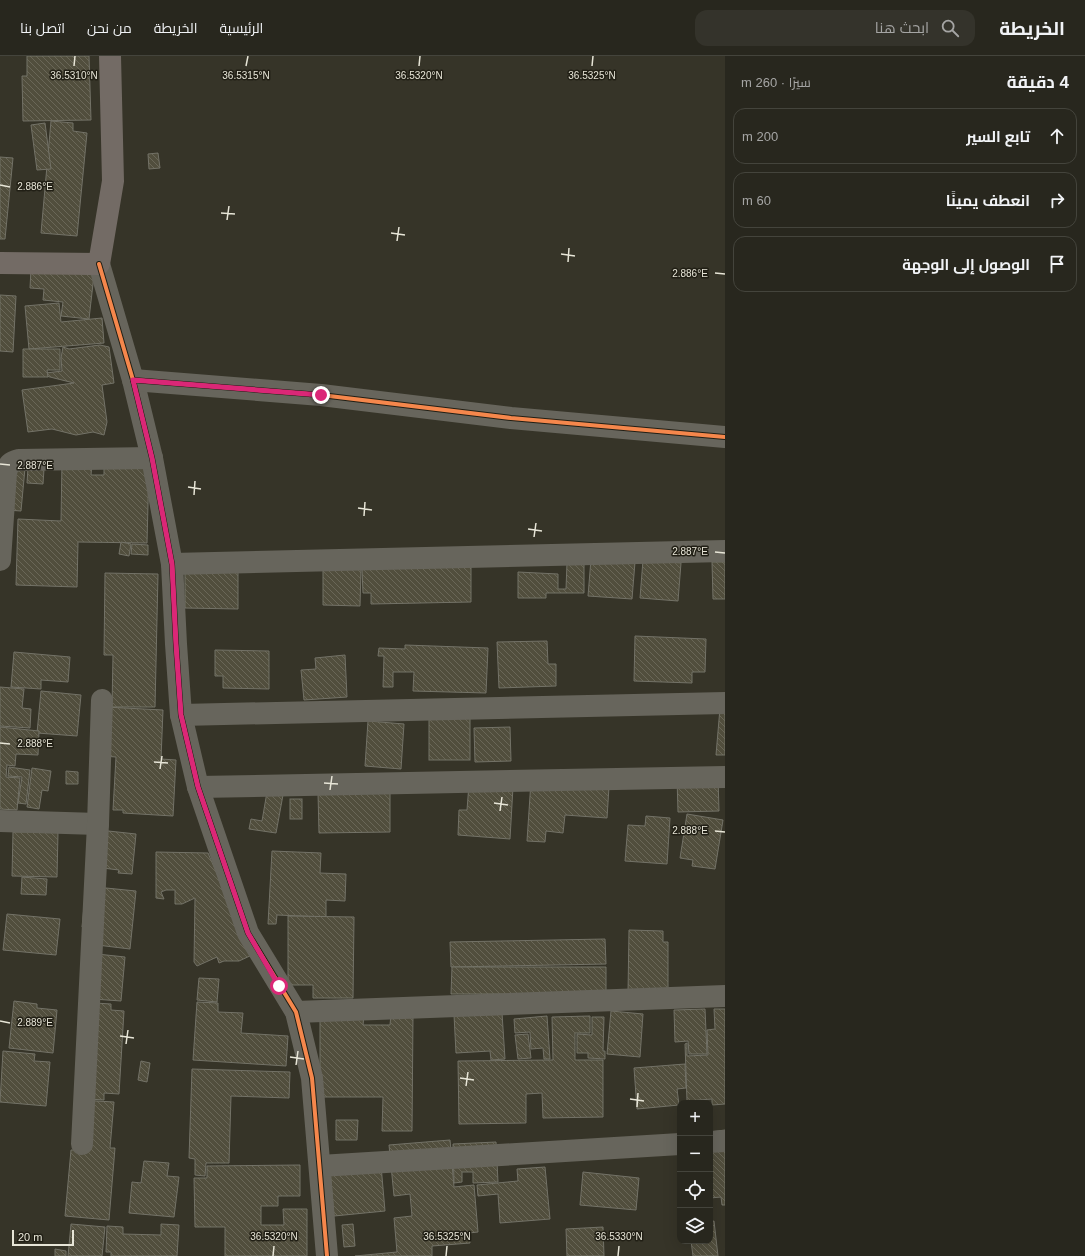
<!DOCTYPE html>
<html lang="ar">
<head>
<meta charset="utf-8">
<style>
  :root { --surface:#28271e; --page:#34332b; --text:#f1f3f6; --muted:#a5a5a4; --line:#44443c }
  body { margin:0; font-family:Helvetica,Cairo,sans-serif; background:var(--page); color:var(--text); direction:rtl }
  .controls { position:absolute; right:12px; bottom:12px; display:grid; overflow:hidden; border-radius:8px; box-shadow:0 4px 16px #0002 }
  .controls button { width:36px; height:36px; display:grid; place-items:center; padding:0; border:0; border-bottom:1px solid var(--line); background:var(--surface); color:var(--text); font:20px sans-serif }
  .scale { position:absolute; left:12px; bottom:10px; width:62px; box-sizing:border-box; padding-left:4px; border:2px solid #e7e5d7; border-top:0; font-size:11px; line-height:14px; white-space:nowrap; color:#e7e5d7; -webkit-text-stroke:3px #211f15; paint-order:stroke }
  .stop { position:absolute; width:12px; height:12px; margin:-9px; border:3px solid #db2777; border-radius:50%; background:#fff }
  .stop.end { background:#db2777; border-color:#fff; box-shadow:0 1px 4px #0008 }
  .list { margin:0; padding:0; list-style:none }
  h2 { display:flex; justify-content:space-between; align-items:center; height:52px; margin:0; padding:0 16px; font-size:17px }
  h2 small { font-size:13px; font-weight:400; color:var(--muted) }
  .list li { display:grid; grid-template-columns:26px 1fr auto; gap:12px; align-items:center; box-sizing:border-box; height:56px; margin:0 8px 8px; padding:0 8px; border:1px solid var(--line); border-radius:12px }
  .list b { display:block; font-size:15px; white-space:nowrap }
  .list em { font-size:13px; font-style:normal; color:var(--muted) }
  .icon { flex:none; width:22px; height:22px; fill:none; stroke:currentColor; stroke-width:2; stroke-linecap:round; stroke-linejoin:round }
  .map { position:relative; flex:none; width:725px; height:1200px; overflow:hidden; direction:ltr }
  header { display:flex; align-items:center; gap:24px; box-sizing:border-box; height:56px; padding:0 20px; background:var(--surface); border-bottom:1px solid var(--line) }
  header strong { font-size:19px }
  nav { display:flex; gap:22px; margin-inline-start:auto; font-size:14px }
  .search { width:280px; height:36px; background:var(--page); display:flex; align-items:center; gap:10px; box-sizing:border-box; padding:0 14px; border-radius:12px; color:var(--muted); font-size:15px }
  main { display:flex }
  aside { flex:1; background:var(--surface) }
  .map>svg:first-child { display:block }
  .building { fill:url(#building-back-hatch); stroke:#737267 }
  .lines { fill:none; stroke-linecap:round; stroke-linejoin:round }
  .minor { stroke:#67655c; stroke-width:22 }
  .major { stroke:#736b65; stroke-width:22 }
  .cycleway-casing { stroke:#211f15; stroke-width:6 }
  .cycleway { stroke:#f5874c; stroke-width:4 }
  .route { stroke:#db2777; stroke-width:5 }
  .ticks { fill:none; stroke:#e7e5d7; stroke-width:1.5 }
  .ticks-label { font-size:10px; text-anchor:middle; fill:#e7e5d7; stroke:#211f15; stroke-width:3; stroke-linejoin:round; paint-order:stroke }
</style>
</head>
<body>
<header>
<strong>الخريطة</strong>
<div class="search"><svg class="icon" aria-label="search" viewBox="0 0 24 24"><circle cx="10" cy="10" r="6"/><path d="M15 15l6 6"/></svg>ابحث هنا</div>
<nav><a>الرئيسية</a><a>الخريطة</a><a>من نحن</a><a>اتصل بنا</a></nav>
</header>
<main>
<aside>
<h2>4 دقيقة<small>سيرًا · 260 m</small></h2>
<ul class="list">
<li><svg class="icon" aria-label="ahead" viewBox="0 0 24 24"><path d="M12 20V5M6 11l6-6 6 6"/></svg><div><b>تابع السير</b></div><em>200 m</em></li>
<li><svg class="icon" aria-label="right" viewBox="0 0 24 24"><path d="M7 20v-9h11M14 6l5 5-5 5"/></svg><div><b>انعطف يمينًا</b></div><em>60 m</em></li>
<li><svg class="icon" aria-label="arrive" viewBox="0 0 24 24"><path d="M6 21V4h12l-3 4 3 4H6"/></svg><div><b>الوصول إلى الوجهة</b></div></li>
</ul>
</aside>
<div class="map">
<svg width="725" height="1200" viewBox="0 0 725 1200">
  <defs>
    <pattern id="building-back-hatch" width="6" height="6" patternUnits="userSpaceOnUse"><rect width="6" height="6" fill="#514e3d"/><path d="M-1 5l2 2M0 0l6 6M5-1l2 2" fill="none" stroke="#6a6758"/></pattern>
  </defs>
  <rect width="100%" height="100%" fill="#363428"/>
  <g class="building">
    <path d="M27,0h62l2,64 -68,1 -1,-45h5z"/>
    <path d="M51,65l22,2v8l14,2 -10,103 -36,-3z"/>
    <path d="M45,67l6,46 -14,1 -6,-45z"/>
    <path d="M158,97l2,15 -11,1 -1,-15z"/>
    <path d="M0,101l13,1 -8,81h-5z"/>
    <path d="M31,213l63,6 -5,44 -28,-3 2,-14 -20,-2 1,-11 -14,-1z"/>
    <path d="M0,239l16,1 -3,56 -13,-1z"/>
    <path d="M59,247l2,19 41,-4 2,25 -75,6 -4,-43z"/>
    <path d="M100,289l9,2 5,36 -12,2 5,37 -3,13 -11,-3 -17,3 -24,-6 -24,3 -6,-42 52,-7 -36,-9 24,-3 -1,-13 2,-11 6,2z"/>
    <path d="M23,293h37v21h-13l1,7h-25z"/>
    <path d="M62,406l30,1 -1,12h13v-10l45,1 -2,77 -69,-1 -1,45 -61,-2 2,-66 43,2z"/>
    <path d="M10,410l15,2 -4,43 -15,-1z"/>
    <path d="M28,412l16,1 -1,15 -16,-1z"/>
    <path d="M121,486l10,2 -2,12 -10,-2z"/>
    <path d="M132,488l16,1v10l-17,-1z"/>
    <path d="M591,503l44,3 -3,37 -44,-3z"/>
    <path d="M643,504l38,3 -3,38 -38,-3z"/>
    <path d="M712,506h13v37h-12z"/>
    <path d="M567,507h17v30h-38v5h-28v-26l40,2v15h8z"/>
    <path d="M471,508v38l-100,2v-11h-8l-1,-24z"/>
    <path d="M323,512l38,1 -1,37 -37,-1z"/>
    <path d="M185,516h53v37l-53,-1z"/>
    <path d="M105,517l53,1 -3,133h-43l1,-52h-9z"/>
    <path d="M635,580l71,3 -1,33h-13v11l-58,-2z"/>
    <path d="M547,585l1,23h8v22l-57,2 -2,-46z"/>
    <path d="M405,589l83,3 -2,45 -73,-2 1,-19h-21v15h-10l1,-31h-6l1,-8 26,1z"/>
    <path d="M215,594l54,1v38l-46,-1v-12h-8z"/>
    <path d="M14,596l56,5 -2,25 -27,-2v9l-30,-2z"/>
    <path d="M345,599l2,42 -43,3 -3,-30 15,-1 -1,-11z"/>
    <path d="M0,631l24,2 -2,19 9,1 -1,19 -30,-2z"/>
    <path d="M41,635l40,4 -4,41 -40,-3z"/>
    <path d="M105,651l58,3 -2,49 15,1 -3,56 -50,-3v-3h-10l3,-53 -13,-1z"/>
    <path d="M720,652h5v47h-9z"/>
    <rect x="429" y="661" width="41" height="43"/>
    <path d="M368,665l36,3 -3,45 -36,-3z"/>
    <path d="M0,671l39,4 -1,24 -22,-1 -1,12 -8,-1 -1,12 14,1 -3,32 -17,-1z"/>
    <path d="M510,671l1,34 -36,1 -1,-34z"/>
    <path d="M9,711l21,3 -4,34 -8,-1 4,-26 -14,-1z"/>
    <path d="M32,712l19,3 -3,20 -6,-1 -3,19 -12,-2z"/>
    <path d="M66,715l12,1v12h-12z"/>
    <path d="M718,721l1,34 -41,1 -1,-34z"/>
    <path d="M531,725l78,6 -2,31 -42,-3 -2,18 -17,-2 -1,11 -18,-1z"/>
    <path d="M469,728l44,3 -3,52 -52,-4 1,-25h8z"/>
    <path d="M267,736l16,3 -7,38 -27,-4 2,-10 11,2z"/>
    <path d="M390,736v40l-71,1 -1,-40z"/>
    <rect x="290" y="743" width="12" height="20"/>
    <path d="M687,758l36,6 -8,49 -23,-3 1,-6 -13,-2z"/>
    <path d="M646,760l24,2 -3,46 -42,-3 3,-36 17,1z"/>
    <path d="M90,773l46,5 -4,40 -14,-1 1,-3 -33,-4z"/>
    <path d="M13,776h45l-1,45 -45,-1z"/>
    <path d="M272,795l49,2 -1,20 26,1 -1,27 -19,-1v17l-49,-2 -1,9h-8z"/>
    <path d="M156,796l52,1 44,102 -13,6h-15l-5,2 -2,-6 -20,9 -3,-4 1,-64 -13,6h-7v-14h-9l-5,2 3,7 -8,-1z"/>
    <path d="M22,821l25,2 -1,16 -25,-1z"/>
    <path d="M86,830l50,5 -6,58 -33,-4 2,-16 -17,-2z"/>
    <path d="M7,858l53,5 -4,36 -53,-5z"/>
    <path d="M288,860l66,1 -1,81h-40v-13h-25z"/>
    <path d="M629,874l34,1v11h5v52l-40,-1z"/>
    <path d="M605,883l1,25 -155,3 -1,-25z"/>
    <path d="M97,898l28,3 -4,44 -28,-2z"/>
    <path d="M452,911h154v27h-155z"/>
    <path d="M199,922l20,1 -2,23 -20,-2z"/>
    <path d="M14,945l23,3v4l20,2 -4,43 -44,-5z"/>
    <path d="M79,946l32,2v6l13,1 -5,83 -15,-1v7l-16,-1z"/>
    <path d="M197,946l21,1v9l25,1 -2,20 47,3 -2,30 -93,-6z"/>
    <path d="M705,953l2,45h-18l-1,-13 -13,1 -1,-32z"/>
    <path d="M714,953h11v95l-13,1v-6l-25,2 -2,-57 2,-1v13l21,-1 -1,-25 8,-1z"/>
    <path d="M611,955l32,3 -3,43 -33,-3z"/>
    <path d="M502,957l3,46 -14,1 -1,-9 -34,2 -2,-38z"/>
    <path d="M391,958l22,1 -1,116h-30l1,-34h-63v-82h44l-1,10h27z"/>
    <path d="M547,960l3,43h-6l-1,-11 -12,1 -1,-17 -15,1 -1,-14z"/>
    <path d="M590,960v17h-15v27h28v57l-60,1 -1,-25 -16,1v29l-67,1 -1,-63 95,-1 -1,-43z"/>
    <path d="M592,961h12l-1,34h2v8l-17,-1v-5h-11v-19l15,1z"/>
    <path d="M528,978l3,24 -13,1 -3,-24z"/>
    <path d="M3,995l32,3 -1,7 16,1 -4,44 -46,-4z"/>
    <path d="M141,1005l9,2 -3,19 -9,-2z"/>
    <path d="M685,1008l1,24 -9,1 2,16 -42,4 -3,-41z"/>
    <path d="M192,1013l98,3 -1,26 -58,-2 -2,67h-23l-1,13 -10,-1v-16l-6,-1z"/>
    <path d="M79,1044l35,2 -4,46h5l-6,72 -44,-4 6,-66h4z"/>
    <path d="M336,1064h22l-1,20h-21z"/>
    <path d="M725,1074v75h-3l-1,-8 -11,1v-66z"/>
    <path d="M450,1084l4,47 20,-2 4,47 -9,1 1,10 -38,3v10h-77l42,-4 -3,-34 18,-2 -2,-22 -16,2 -5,-51z"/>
    <path d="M496,1086l2,40 -25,1v-11h-11v10l-8,1 -1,-39z"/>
    <path d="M380,1098l5,57 -51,5 -5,-57z"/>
    <path d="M144,1105l25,2 -2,13 12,1 -5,40 -45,-4 3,-31 9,1z"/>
    <path d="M300,1109v31h-22v10h-17v19h23l-1,-16h24v47h-82v-29h-30l-1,-49h13v-12z"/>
    <path d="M545,1111l5,52 -50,4 -2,-29 -20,2 -1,-11 41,-4 -1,-12z"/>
    <path d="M583,1116l56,6 -3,32 -56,-5z"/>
    <path d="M714,1165l4,35h-25l-2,-15h19v-19z"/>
    <path d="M71,1168l34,3 -3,29h-34z"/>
    <path d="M161,1168l18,1 -2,31h-66v-4h-5l1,-26 16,1v7l38,1z"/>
    <path d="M353,1168l2,22 -11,1 -2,-22z"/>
    <path d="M603,1171l1,29h-37l-1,-27z"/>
    <path d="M55,1193l11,2v5h-11z"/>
  </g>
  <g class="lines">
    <g class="minor">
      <path d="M99,208l34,116 19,78 20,106 4,80 5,71 17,72 50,146 48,79 16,66 15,178"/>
      <path d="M133,324l188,15 190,23 214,19"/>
      <path d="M0,504l6,-87c2,-9 5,-11 13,-13l133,-2"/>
      <path d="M172,508l553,-13"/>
      <path d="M181,659l544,-12"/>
      <path d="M198,731l527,-10"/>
      <path d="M0,765l98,3"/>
      <path d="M296,956l429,-16"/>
      <path d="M710,1086l15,-1"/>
      <path d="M82,1088l16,-320 4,-124"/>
      <path d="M320,1110l360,-22"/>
    </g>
    <path class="major" d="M0,207l99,1 14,-83 -3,-125"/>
    <g class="cycleway-casing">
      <g id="cycleway">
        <path d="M99,208l34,116 19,78 20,106 4,80 5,71 17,72 50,146 48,79 16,66 15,178"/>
        <path d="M133,324l188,15 190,23 214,19"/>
      </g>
    </g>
    <use href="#cycleway" class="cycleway"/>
  </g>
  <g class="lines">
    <path class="route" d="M279,930l-31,-53 -50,-146 -17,-72 -5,-71 -4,-80 -20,-106 -19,-78 188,15"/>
  </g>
  <path class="ticks" d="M74,10l1,-10M246,10l2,-10M419,10l1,-10M592,10l1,-10M0,129l10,2M221,157l14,1M227,164l2,-14M391,177l14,2M397,185l2,-14M561,198l14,2M568,206l1,-14M715,217l10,1M0,408l10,1M188,431l13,2M194,439l1,-14M358,452l14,2M364,460l1,-14M528,473l14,2M534,481l2,-14M715,496l10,1M0,687l10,1M154,706l14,1M160,713l2,-13M324,727l14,1M330,734l2,-14M494,747l14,2M500,755l2,-14M715,775l10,1M0,965l10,2M120,980l14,2M126,988l2,-14M290,1001l14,2M296,1009l2,-14M460,1022l14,2M466,1030l2,-14M630,1043l14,2M637,1051l1,-14M273,1200l1,-10M446,1200l1,-10M618,1200l1,-10"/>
  <g class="ticks-label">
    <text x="74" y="23">36.5310°N</text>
    <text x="246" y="23">36.5315°N</text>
    <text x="419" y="23">36.5320°N</text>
    <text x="592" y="23">36.5325°N</text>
    <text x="35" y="134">2.886°E</text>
    <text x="690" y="221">2.886°E</text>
    <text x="35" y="413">2.887°E</text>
    <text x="690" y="499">2.887°E</text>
    <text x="35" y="691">2.888°E</text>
    <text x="690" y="778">2.888°E</text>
    <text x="35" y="970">2.889°E</text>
    <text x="274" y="1184">36.5320°N</text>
    <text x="447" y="1184">36.5325°N</text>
    <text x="619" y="1184">36.5330°N</text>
  </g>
</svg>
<div class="controls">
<button>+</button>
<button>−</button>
<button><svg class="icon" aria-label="locate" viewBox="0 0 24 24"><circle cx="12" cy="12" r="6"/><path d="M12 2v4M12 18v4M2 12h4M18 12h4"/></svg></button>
<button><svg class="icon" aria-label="layers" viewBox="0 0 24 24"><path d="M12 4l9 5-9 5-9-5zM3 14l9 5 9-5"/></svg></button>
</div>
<div class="scale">20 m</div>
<div class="stop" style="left:279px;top:930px"></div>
<div class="stop end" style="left:321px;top:339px"></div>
</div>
</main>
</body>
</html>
